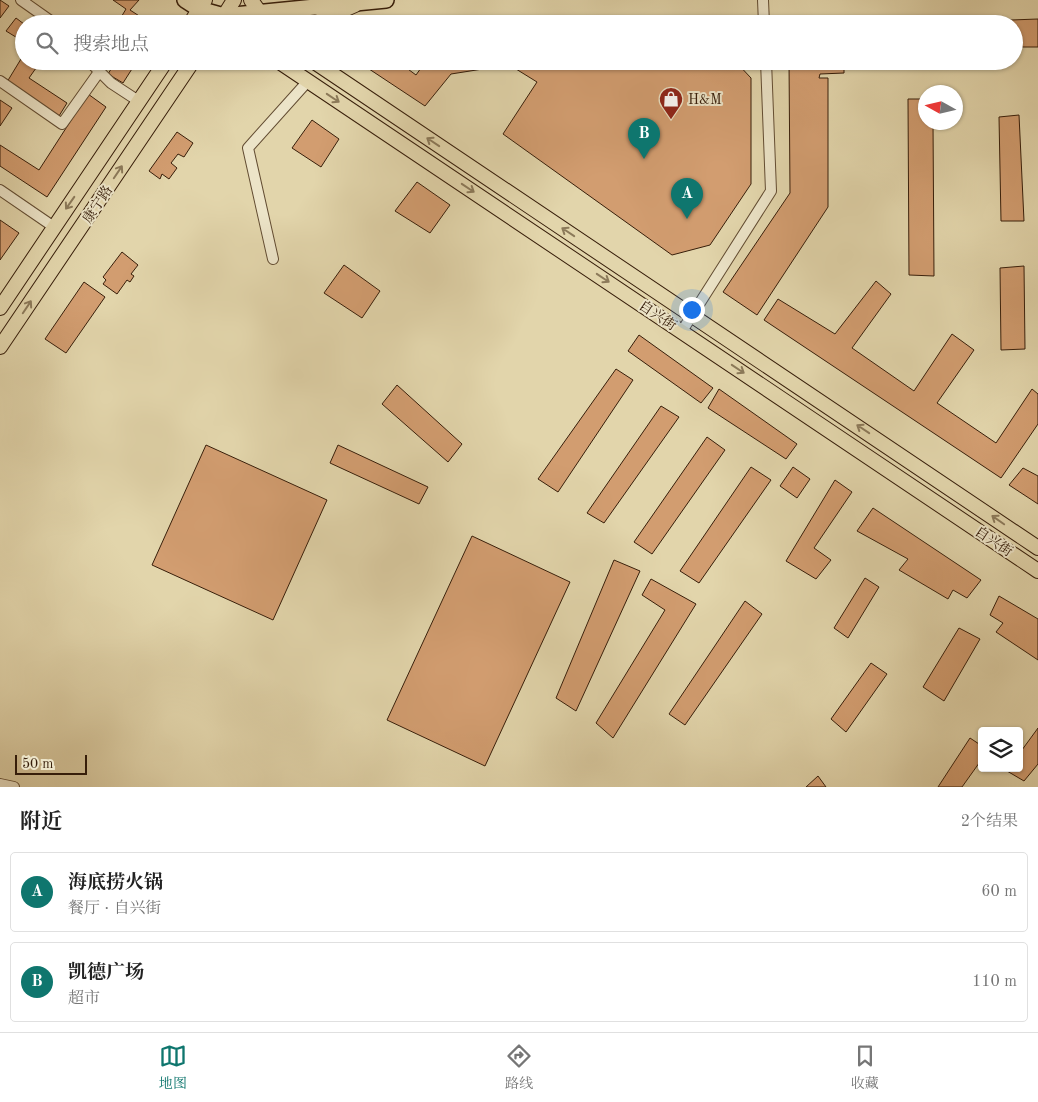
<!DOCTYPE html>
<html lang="zh">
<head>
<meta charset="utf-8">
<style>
  :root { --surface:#fff; --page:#f6f6f6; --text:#222; --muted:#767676; --line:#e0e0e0; --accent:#0f766e }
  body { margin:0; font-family:"Old Standard TT","Noto Serif SC",serif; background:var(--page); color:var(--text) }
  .controls { position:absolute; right:15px; bottom:15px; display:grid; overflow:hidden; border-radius:5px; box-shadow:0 1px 4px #0004 }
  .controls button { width:45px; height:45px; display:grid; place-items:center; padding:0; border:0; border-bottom:1px solid var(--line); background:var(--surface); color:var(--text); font:25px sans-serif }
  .compass { position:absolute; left:918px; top:85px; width:45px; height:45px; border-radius:50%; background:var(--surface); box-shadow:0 1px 4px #0004; rotate:278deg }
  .scale { position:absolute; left:15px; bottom:12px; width:72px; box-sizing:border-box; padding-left:5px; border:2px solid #371e0a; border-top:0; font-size:14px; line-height:18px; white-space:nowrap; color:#371e0a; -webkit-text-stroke:4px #ece4c8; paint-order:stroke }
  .you { position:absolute; left:691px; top:309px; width:18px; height:18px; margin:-12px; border:4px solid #fff; border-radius:50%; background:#1a73e8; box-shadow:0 0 0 8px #1a73e833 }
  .badge { display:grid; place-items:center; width:32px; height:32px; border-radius:50%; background:var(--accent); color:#fff; font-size:16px; font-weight:700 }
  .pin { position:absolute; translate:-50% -41px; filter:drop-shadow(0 1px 2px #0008) }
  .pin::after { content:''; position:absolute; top:26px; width:18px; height:15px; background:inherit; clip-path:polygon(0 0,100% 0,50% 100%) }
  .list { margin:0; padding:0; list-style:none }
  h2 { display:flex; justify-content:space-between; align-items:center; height:65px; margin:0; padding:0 20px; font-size:21px }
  h2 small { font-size:16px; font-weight:400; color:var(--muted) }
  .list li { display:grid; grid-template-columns:32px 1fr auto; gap:15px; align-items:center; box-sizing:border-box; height:80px; margin:0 10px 10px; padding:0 10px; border:1px solid var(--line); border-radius:5px }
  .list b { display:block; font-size:19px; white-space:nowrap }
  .list p { margin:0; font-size:16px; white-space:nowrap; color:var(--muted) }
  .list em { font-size:16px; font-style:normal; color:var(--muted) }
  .icon { flex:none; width:28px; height:28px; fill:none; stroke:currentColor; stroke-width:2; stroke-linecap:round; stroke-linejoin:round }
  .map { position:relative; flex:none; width:1038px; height:787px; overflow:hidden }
  .search { position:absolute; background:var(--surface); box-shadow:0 1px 4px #0004; left:15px; right:15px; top:15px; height:55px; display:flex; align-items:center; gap:12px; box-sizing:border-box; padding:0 18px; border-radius:28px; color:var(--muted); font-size:19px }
  .sheet { height:245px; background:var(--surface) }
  nav { display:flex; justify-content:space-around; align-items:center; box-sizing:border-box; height:70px; border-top:1px solid var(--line); background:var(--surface); font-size:14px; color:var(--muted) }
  nav a { display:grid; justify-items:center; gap:2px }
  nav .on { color:var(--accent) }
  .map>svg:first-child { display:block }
  .building { fill:#d29d70; stroke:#371e0a }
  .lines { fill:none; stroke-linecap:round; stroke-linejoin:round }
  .minor-casing { stroke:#624c32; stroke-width:12 }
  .major-casing { stroke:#371e0a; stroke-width:16 }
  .highway-casing { stroke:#371e0a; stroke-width:18 }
  .minor { stroke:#ece4c8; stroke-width:10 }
  .major { stroke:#e2d5ab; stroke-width:14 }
  .highway { stroke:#e2d5ab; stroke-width:15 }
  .oneway { stroke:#8c7a5a }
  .labels { text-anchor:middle; stroke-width:4; stroke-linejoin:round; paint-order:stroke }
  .poi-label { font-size:14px; fill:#371e0a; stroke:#ece4c8; text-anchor:start }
  .street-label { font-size:14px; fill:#371e0a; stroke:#ece4c8 }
</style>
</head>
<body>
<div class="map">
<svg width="1038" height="787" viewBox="0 0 1038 787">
  <rect width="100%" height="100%" fill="#e2d5ab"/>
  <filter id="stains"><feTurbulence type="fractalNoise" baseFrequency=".004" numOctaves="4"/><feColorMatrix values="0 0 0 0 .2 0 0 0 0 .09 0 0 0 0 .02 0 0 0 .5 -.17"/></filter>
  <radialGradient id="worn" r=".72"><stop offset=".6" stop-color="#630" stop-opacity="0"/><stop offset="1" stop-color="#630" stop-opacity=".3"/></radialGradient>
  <g class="building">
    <path d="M0,0l9,6 -9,12z"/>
    <path d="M113,0h26l-9,10 17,11 -2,3h-28l9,-15z"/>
    <path d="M16,18l8,6v18l-18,-11z"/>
    <path d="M796,19l97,1v4h-104v-3z"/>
    <path d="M1038,19v28h-24v-23h-111z"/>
    <path d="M24,54v7h17l-12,17 38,25 -8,13 -52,-34z"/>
    <path d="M116,61h21l-14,22 -15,-9z"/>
    <path d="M357,61h40l19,14 10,-14h63v7l-38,6 -26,32z"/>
    <path d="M521,61h214l16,17v106l-41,61 -38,10 -169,-121 34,-52 -21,-13z"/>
    <path d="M789,61h55v12l-24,1 -1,4h9v129l-71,108 -34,-23 67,-99z"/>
    <rect x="938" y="61" width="44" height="7"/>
    <path d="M88,94l18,13 -59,90 -47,-31v-21l39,25z"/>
    <path d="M908,99h18v23h7l1,154 -25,-1z"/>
    <path d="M0,100l12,8 -12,18z"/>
    <path d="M1019,115l5,106h-23l-2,-104z"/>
    <path d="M312,120l27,19 -18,28 -29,-19z"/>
    <path d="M177,132l16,11 -9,14 -6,-3 -7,9 6,5 -8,11 -7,-5 -2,5 -11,-8z"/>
    <path d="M417,182l33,23 -20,28 -35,-22z"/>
    <path d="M0,220l19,13 -19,27z"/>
    <path d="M122,252l16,13 -7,9 3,2 -4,6 -3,-2 -10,14 -14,-10 3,-4 -3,-3z"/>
    <path d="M344,265l36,26 -18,27 -38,-25z"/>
    <path d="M1024,266l1,83 -24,1 -1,-82z"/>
    <path d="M876,281l15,13 -39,54 62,43 38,-57 22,16 -37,53 59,40 36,-54 6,5v30l-37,54 -237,-158 14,-21 57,35z"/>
    <path d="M84,282l21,15 -39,56 -21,-14z"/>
    <path d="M639,335l74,53 -12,15 -73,-52z"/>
    <path d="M616,369l17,11 -75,112 -20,-13z"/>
    <path d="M397,385l65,59 -14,18 -66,-58z"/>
    <path d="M719,389l78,55 -11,15 -78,-51z"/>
    <path d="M661,406l18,11 -75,106 -17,-10z"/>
    <path d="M707,437l18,13 -73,104 -18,-12z"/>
    <path d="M206,445l121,55 -54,120 -121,-55z"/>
    <path d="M338,445l90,42 -9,17 -89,-41z"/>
    <path d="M751,467l20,13 -72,103 -19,-12z"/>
    <path d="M793,467l17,12 -13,19 -17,-12z"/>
    <path d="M1023,468l15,8v28l-29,-19z"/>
    <path d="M835,480l17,12 -38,56 17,12 -15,19 -30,-18z"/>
    <path d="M873,508l108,72 -14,18 -14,-8 -5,9 -49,-29 9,-11 -51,-28z"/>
    <path d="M472,536l98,46 -85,184 -98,-46z"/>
    <path d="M614,560l26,11 -64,140 -20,-13z"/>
    <path d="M865,578l14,9 -31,51 -14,-10z"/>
    <path d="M651,579l45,25 -83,134 -17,-15 69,-113 -23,-15z"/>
    <path d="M999,596l39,23v41l-42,-28 7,-9 -13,-8z"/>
    <path d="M745,601l17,13 -77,111 -16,-11z"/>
    <path d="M959,628l21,11 -36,62 -21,-14z"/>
    <path d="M871,663l16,11 -41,58 -15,-13z"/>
    <path d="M1038,728v36l-14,17 -17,-10 2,-3h10v-14z"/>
    <path d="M970,738l12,8v13l-20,28h-24z"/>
    <path d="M818,776l8,11h-20z"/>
  </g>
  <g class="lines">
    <g class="minor-casing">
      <g id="minor">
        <path d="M21,0l34,24"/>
        <path d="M763,0l1,24"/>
        <path d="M89,61l22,22 29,19"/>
        <path d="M0,81l62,43 37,-52"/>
        <path d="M0,190l54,37"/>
        <path d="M273,259l-25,-111 60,-67"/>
        <path d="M682,331l89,-140 -5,-130"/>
        <path d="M0,784l14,3"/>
      </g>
    </g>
    <g class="major-casing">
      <g id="major">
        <path d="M251,0l17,24"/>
        <path d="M190,24l15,-24"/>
        <path d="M219,24l15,-24"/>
        <path d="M312,24l43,-19"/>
        <path d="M278,61l760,510"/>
        <path d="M313,61l725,487"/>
        <path d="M0,308l166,-247"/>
        <path d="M0,347l193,-286"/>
      </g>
    </g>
    <g class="highway-casing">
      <path id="highway" d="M185,0l14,9 25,7 162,-16"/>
    </g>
    <use href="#minor" class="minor"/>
    <use href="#major" class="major"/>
    <use href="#highway" class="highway"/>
  </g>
  <defs><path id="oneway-shaft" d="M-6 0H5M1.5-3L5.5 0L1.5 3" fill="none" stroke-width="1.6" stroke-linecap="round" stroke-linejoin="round" transform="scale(1.25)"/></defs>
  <g class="oneway">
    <use href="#oneway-shaft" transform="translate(333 98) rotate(34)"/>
    <use href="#oneway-shaft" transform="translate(433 142) rotate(-146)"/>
    <use href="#oneway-shaft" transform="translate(118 172) rotate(-56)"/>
    <use href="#oneway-shaft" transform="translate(468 188) rotate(34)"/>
    <use href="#oneway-shaft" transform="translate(70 203) rotate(125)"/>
    <use href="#oneway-shaft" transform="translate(568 232) rotate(-146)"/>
    <use href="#oneway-shaft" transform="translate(603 278) rotate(34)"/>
    <use href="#oneway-shaft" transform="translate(27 307) rotate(-56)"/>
    <use href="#oneway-shaft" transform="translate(738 369) rotate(34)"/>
    <use href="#oneway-shaft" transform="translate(863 429) rotate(-146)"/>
    <use href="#oneway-shaft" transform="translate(998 520) rotate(-145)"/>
  </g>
  <defs>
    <g id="shop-pin" transform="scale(1.25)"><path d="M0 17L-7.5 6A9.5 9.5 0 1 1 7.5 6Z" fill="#8f2418" stroke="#ece4c8"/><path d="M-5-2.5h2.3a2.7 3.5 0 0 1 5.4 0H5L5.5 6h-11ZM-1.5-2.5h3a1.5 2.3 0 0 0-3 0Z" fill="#fff"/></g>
  </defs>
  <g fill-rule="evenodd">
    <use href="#shop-pin" x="671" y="99"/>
  </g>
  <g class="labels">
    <g class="poi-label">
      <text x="688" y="104">H&amp;M</text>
    </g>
    <g class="street-label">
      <text transform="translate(97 204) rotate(-56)" y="5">康宁路</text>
      <text transform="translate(658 315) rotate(34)" y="5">自兴街</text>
      <text transform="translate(994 541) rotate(34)" y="5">自兴街</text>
    </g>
  </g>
  <rect width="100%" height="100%" filter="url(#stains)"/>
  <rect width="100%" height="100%" fill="url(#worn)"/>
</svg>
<div class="controls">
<button><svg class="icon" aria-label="layers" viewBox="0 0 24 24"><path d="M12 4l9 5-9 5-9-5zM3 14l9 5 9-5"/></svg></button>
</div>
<svg class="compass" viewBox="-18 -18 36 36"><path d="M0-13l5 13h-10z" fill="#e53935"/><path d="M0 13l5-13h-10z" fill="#767676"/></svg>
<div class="scale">50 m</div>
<div class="you"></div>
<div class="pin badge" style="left:687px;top:219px">A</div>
<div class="pin badge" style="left:644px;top:159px">B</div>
<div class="search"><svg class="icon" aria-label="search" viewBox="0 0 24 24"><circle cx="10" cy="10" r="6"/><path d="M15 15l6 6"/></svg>搜索地点</div>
</div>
<section class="sheet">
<h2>附近<small>2个结果</small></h2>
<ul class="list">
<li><span class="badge">A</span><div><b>海底捞火锅</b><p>餐厅 · 自兴街</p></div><em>60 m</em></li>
<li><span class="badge">B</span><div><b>凯德广场</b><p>超市</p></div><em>110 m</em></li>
</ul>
</section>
<nav>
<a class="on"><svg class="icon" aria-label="map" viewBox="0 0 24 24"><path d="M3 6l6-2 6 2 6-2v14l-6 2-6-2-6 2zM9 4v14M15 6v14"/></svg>地图</a>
<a><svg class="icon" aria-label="directions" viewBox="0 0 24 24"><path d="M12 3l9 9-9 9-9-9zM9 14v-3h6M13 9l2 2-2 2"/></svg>路线</a>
<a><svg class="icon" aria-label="saved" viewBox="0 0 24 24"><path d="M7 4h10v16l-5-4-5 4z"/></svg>收藏</a>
</nav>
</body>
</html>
